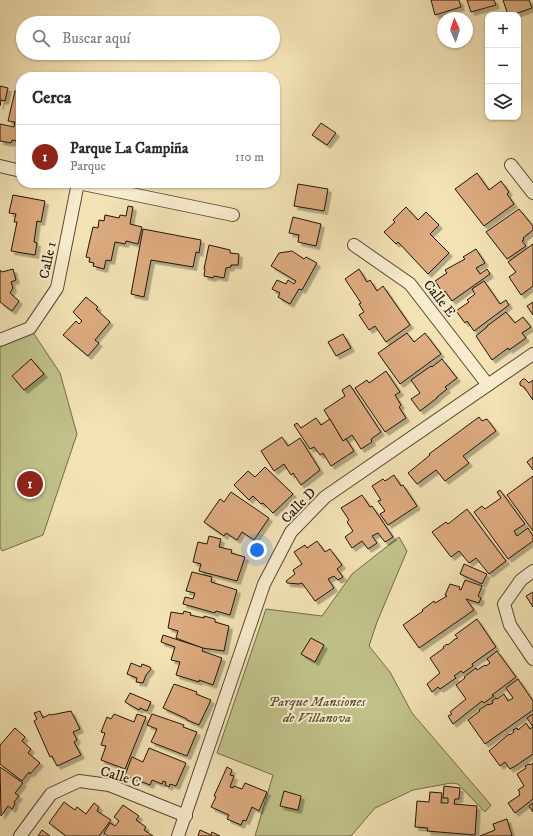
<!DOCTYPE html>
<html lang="es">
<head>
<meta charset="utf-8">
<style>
  :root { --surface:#fff; --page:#f7f7f7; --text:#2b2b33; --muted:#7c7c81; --line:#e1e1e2; --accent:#8f2418 }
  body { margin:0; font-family:"IM FELL DW Pica",serif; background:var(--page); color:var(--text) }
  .controls { position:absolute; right:12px; top:12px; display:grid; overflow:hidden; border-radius:8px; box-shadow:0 1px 3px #0004 }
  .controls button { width:36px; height:36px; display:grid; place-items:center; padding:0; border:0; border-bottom:1px solid var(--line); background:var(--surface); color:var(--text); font:20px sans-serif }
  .compass { position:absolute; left:437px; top:12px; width:36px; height:36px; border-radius:50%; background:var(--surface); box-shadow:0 1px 3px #0004; rotate:357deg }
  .you { position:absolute; left:257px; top:550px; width:14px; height:14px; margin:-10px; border:3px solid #fff; border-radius:50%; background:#1a73e8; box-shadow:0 0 0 6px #1a73e833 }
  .badge { display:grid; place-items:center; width:26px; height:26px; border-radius:50%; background:var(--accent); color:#fff; font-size:13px; font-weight:700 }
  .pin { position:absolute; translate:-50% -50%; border:2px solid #fff; box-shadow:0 1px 4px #0006 }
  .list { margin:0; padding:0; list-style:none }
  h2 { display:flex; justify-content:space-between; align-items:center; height:52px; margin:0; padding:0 16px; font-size:17px }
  h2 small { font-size:13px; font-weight:400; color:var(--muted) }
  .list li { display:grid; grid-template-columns:26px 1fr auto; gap:12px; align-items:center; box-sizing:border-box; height:64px; padding:0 16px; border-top:1px solid var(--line) }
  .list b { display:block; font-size:15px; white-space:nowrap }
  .list p { margin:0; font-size:13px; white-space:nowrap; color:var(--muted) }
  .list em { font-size:13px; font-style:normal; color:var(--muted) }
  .icon { flex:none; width:22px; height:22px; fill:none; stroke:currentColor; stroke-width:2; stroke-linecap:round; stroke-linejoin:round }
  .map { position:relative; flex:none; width:533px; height:836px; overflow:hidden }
  .search { position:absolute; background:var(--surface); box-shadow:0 1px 3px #0004; left:16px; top:16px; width:264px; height:44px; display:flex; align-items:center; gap:10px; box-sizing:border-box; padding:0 14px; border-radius:22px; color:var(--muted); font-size:15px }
  .panel { position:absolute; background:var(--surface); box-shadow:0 1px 3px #0004; left:16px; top:72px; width:264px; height:116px; border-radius:16px }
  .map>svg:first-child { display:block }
  .green { fill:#c0c289; stroke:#726b48 }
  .building { fill:#dcab7f; stroke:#241406; filter:url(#shadow) }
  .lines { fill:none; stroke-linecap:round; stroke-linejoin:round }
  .street-casing { stroke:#584832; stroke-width:14 }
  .street { stroke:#f7ecce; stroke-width:12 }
  .labels { text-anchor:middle; stroke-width:4; stroke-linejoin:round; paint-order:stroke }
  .street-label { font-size:14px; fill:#241406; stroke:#f7ecce }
  .park-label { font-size:14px; font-style:italic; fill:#5b5134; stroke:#f7ecce }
</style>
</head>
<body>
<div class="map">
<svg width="533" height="836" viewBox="0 0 533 836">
  <defs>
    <filter id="shadow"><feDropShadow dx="3.5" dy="3.5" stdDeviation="0" flood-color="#0004"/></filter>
  </defs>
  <rect width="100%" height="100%" fill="#f2e2b4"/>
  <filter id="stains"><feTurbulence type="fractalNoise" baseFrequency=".005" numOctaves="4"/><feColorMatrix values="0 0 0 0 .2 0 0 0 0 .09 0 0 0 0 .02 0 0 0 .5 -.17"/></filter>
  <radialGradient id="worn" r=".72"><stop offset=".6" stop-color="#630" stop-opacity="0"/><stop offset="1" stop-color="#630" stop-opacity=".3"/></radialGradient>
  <g class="green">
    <path d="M32,331l28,42 17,61 -34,101 -41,16 -2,-4v-201z"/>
    <path d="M399,537l8,14 -30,71 -8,24 21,26 22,41 79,92 -6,7 -27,-28 -7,-1 -38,7 -38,18 -24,28h-96l18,-61 -56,-22 49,-144 56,7 30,-42z"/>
  </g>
  <g class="building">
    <path d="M431,0h28l2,7 -26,8z"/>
    <path d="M467,0h27l2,5 -25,7z"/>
    <path d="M503,0h26l3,8 -20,7h-4z"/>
    <path d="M0,86l8,2 -3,13 -4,-1 -1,6z"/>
    <path d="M15,91l6,1v50l-9,-2 -1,3 -11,-2v-17l14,3 1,-5 -7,-1z"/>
    <path d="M321,123l15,10 -9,12 -15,-10z"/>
    <path d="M477,173l12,17 12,-9 8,11 -2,2 7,10 -30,22 -29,-37z"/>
    <path d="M298,184l30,5 -4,22 -30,-5z"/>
    <path d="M13,195l32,6 -4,21 -4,-1 -3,21 3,1 -2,12 -24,-4 6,-29h-3l2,-8 -7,-1z"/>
    <path d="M128,206l5,1 -3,17 12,3 -4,17 -12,-3 -1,3 -10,-2 -4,19 -5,-1 -2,9 -11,-3 1,-3 -5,-1 1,-4 -4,-1 7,-30 5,1 1,-8 5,1 1,-6 14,3 1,-3 6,1z"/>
    <path d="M406,207l12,13 8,-8 13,13 -9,9 19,19 -21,21 -30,-32 -2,2 -12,-12 11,-10 -2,-2z"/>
    <path d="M519,209l14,17v4l-10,8 1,2 -2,1 4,5 -19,13 -21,-27z"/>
    <path d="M293,217l28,7 -5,22 -18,-4 1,-7 -10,-2z"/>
    <path d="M143,229l58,11 -2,13 -3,-1 -3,15 -42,-7 -7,37 -13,-3z"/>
    <path d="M533,244v42l-12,9 -12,-18 7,-5 -8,-10z"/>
    <path d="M209,245l21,5v3l9,1 -1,11h-7v2l-5,1 -2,10 -10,-2 -1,2 -9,-2 1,-7h-1z"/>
    <path d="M476,249l9,14 -9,5 4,6 7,-5 3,5 -38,27 -7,-10 -2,2 -8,-12 12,-8 -2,-3 20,-11 -2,-2z"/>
    <path d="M292,251l12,8 2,-2 11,6 -15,27 -3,-1 -9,15 -12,-7 2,-4 -8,-4 5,-9 9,4 2,-4 6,4 2,-3 -25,-15 8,-13z"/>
    <path d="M13,269l3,11 -5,2 2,6 -3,5 9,8 -7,10 -12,-9v-32l2,2z"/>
    <path d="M359,269l8,13 3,-2 7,11 6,-5 27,39 -24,17 -11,-16 -6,4 -10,-15 5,-3 -5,-8 2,-1 -16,-24z"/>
    <path d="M484,281l16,23 6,-4 3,5 -35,26 -7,-10 -2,2 -9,-12 13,-9 -2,-2 8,-6 -3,-5z"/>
    <path d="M86,297l12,10 -2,2 14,13 -15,18 4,3 -11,13 -25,-21 13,-14 3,3 3,-3 -9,-9z"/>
    <path d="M533,302v13l-6,-9z"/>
    <path d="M506,312l9,11 8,-6 8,10 -9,6 4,5 -17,12 -1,-2 -16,12 -16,-24 11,-9v-1z"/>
    <path d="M407,333l7,9 11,-9 16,21 -41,30 -22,-31z"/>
    <path d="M343,334l8,14 -15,8 -8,-14z"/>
    <path d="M31,359l13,15 -20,16 -12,-14z"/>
    <path d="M442,359l15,19 -12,9 2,2 -10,8v1l-17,13 -9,-12 9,-6 -9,-13 20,-14 1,1z"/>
    <path d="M386,371l14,21 -5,3 6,10 -2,2 7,11 -21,14 -30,-44 12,-8 2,3z"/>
    <path d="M523,379h2l4,4 4,-3v20l-9,-13 -4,-2v-3z"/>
    <path d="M350,385l31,47 -10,7 1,3 -11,7 -9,-14 -9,6 -19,-31 21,-14 -3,-6z"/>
    <path d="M479,417l3,4 5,-2 9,12 -33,25 6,7 -24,18 -9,-11 -19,14 -9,-11 22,-18 -1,-1z"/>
    <path d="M316,418l5,7 9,-6 13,22 3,-2 8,12 -23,15 -8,-13 -3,2 -6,-8 -4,2 -16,-24 3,-2 4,5z"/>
    <path d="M282,437l6,9 12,-8 20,32 -19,15 -8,-12 -2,2 -7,-11 -10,7 -13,-20z"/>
    <path d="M533,457v13l-6,-8z"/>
    <path d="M265,467l28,27 -20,19 -10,-10 -2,1 -8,-8 -4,4 -15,-15 14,-14 7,6z"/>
    <path d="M394,475l7,11 2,-1 14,21 -29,19 -8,-11 5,-3 -7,-10 3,-1 -9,-14 11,-7 2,2z"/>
    <path d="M533,476v55l-26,-36z"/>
    <path d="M500,490l25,34 -11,7 3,5 11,-8 5,8v5l-25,18 -34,-47 8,-6 3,3 16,-11 -4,-6z"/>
    <path d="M231,492l38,26 -15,22 -12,-8 -5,8 -11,-7 -2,3 -20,-14 16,-23 4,3z"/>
    <path d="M362,495l8,12 2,-1 21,31 -8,5 -7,-9 -6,3 5,7 -9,6 -6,-8 -10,7 -7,-11 8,-6 -6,-9 2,-2 -8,-12z"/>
    <path d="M467,509l39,52 -17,13 -13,-16 -7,5 -10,-12 -8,6 -19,-25 14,-10 2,2z"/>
    <path d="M209,536l12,3 -2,8 13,3 -1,3 14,4 -8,24 -38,-10 2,-7 -8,-2 5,-20 9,2z"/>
    <path d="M317,541l8,11 5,-3 12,16 -5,4 6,8 -5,3 -4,-4 -6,3 6,9 -19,13 -13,-18 -3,1 -12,-1 -1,-2 9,-7 -2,-4 9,-6 -8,-12 11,-7 2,3z"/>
    <path d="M464,564l23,10 -5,10 -22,-10z"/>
    <path d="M192,572l20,5 -1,5 26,8 -7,25 -14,-4 -1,2 -32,-9 2,-7 8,2 2,-6 -9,-2z"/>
    <path d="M465,580l17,6 -4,10 3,2 -2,5 -13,-4 8,11 -55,38 -16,-23 20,-14 -1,-1 12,-9 1,2 12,-7 -2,-1 5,-11 10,3 -1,2 2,1z"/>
    <path d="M533,592v15l-7,-11z"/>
    <path d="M184,611l7,2 -1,2 14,3v-2l11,3v3l14,4 -5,25 -22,-3 -26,-10 2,-7 -10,-3 3,-16 12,2z"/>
    <path d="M477,619l19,28 -24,17 1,2 -10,7 -2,-2 -7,5 2,2 -16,11 -2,-2 -6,5 -5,-8 13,-11 -10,-15 14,-10 -1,-1 4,-3 1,1 7,-6 3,-1 -3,-3z"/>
    <path d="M163,635l40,13 -1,3 20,7 -9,27 -14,-5v2l-23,-7 4,-13 -9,-2 4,-13 -14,-5z"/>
    <path d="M311,638l13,7 -9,17 -14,-8z"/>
    <path d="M497,651l19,26 -24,18 2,1 -10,7 -2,-2 -29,23 -5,-8 4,-2 -2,-2 16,-13 -10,-14 9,-7 -1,-1 12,-9 1,2 8,-5 1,1 4,-3 -3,-4z"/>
    <path d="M131,663l10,4 1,-3 8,3 1,2 -5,6 -3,8 -7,-1 1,-4 -10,-4z"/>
    <path d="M518,679l15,22v9l-48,34 -17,-24 12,-9 -1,-1 9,-6 1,1 4,-2 -1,-2 4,-3 1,1 7,-5 4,7 5,-3 -7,-10z"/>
    <path d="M174,684l23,8 -1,2 15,6 -12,25 -12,-5v-1l-24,-11z"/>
    <path d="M130,693l21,9 -4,9 -7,-3 -1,2 -14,-8z"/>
    <path d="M40,711l3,7 7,-4 1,1 20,-4 9,18 -7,3 4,8 -3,2 7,13 -24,11 -5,-10 -2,1 -16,-36 3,-2 -3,-6z"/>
    <path d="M114,714l20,8 3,-8 9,3 -21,52 -24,-9 5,-14 -5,-1 4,-12 -4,-1 6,-15 4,2z"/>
    <path d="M152,714l32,11 -1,2 14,5 -10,24 -36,-14 6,-13 -10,-4z"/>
    <path d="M533,714v13l-6,-9z"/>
    <path d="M526,723l4,6 3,-2v27l-19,13h-1l-3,2 -5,-7 -5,4 -11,-15 20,-17 1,1 4,-3 -1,-2 4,-2 1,2z"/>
    <path d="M15,728l10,9 -3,4 9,8 -3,4 12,10 -10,11 -1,-2 -7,9 -22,-17v-19z"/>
    <path d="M149,748l37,15 -10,23 -6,-2 -1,3 -4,-2 1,-3 -3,-1 -1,3 -10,-4 -2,5 -25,-10 7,-18 11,5z"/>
    <path d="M533,763v36l-18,14 -7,-10 12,-8 -1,-1 1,-2 -2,-2 6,-4 -7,-12 9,-6 -1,-2 4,-2 1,1z"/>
    <path d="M0,767l23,16 -8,10 4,3 -5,6 1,2 -3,5 -4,-3 -7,10z"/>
    <path d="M227,767l5,3 -2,5 4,1 -4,11 3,1 1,-2 8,3 3,-6 22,9 -8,19 -7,-4 -6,14 -3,-1 -2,5 -14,-6 2,-4 -18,-8 5,-10 -2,-1z"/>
    <path d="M444,786l16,2 -1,11h-4l-1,5 23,2 -2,29 -48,-4 1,-3 -13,-1 2,-26 12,1 1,-10 12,1 -1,10h7v-5h-5z"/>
    <path d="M284,791l17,5 -3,14 -18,-4z"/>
    <path d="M64,802l11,8 2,-3 9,7 8,-11 5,4 -2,4 14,9 -12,16h-33l-17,-13z"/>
    <path d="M533,803v9l-4,-6z"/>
    <path d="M123,805l16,11 -3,4 10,7 -2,3 9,6h-45l-4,-3 6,-10 5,3 4,-5 -5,-4z"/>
    <path d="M507,819l5,17h-32l15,-6 -2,-6z"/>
    <path d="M42,830l8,6h-12z"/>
    <path d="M200,830l11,5 1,-3 8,4h-22z"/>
  </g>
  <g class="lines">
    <g class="street-casing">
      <g id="street">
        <path d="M511,165l22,28"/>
        <path d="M0,166l21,5"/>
        <path d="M78,183l155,32"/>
        <path d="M354,245l56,39 78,101"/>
        <path d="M0,340l30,-12 27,-40 21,-105"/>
        <path d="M533,571l-12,9 -17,24 6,21 23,34"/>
        <path d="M20,836l31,-42 28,-13 30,4 77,31"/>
        <path d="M178,836l86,-252 27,-52 34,-35 208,-143"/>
      </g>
    </g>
    <use href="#street" class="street"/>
  </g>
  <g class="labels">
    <g class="street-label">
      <text transform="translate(47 260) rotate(-78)" y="5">Calle 1</text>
      <text transform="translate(440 298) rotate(52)" y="5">Calle E</text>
      <text transform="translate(298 505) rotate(-46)" y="5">Calle D</text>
      <text transform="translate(121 776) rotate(17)" y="5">Calle C</text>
    </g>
    <g class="park-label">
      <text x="317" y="706">Parque Mansiones<tspan x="317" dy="16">de Villanova</tspan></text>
    </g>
  </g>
  <rect width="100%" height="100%" filter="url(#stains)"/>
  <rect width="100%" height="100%" fill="url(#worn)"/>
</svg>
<div class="controls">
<button>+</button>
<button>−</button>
<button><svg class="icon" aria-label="layers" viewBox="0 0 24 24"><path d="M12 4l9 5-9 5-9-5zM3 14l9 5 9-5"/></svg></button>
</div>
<svg class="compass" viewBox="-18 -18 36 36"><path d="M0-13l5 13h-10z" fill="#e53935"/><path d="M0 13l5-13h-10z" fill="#7c7c81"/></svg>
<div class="you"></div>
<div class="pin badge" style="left:30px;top:484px">1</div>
<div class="search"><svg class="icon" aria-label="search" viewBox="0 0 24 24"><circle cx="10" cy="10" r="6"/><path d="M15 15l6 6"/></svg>Buscar aquí</div>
<section class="panel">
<h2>Cerca<small></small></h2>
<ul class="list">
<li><span class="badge">1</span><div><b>Parque La Campiña</b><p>Parque</p></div><em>110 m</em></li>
</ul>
</section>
</div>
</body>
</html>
